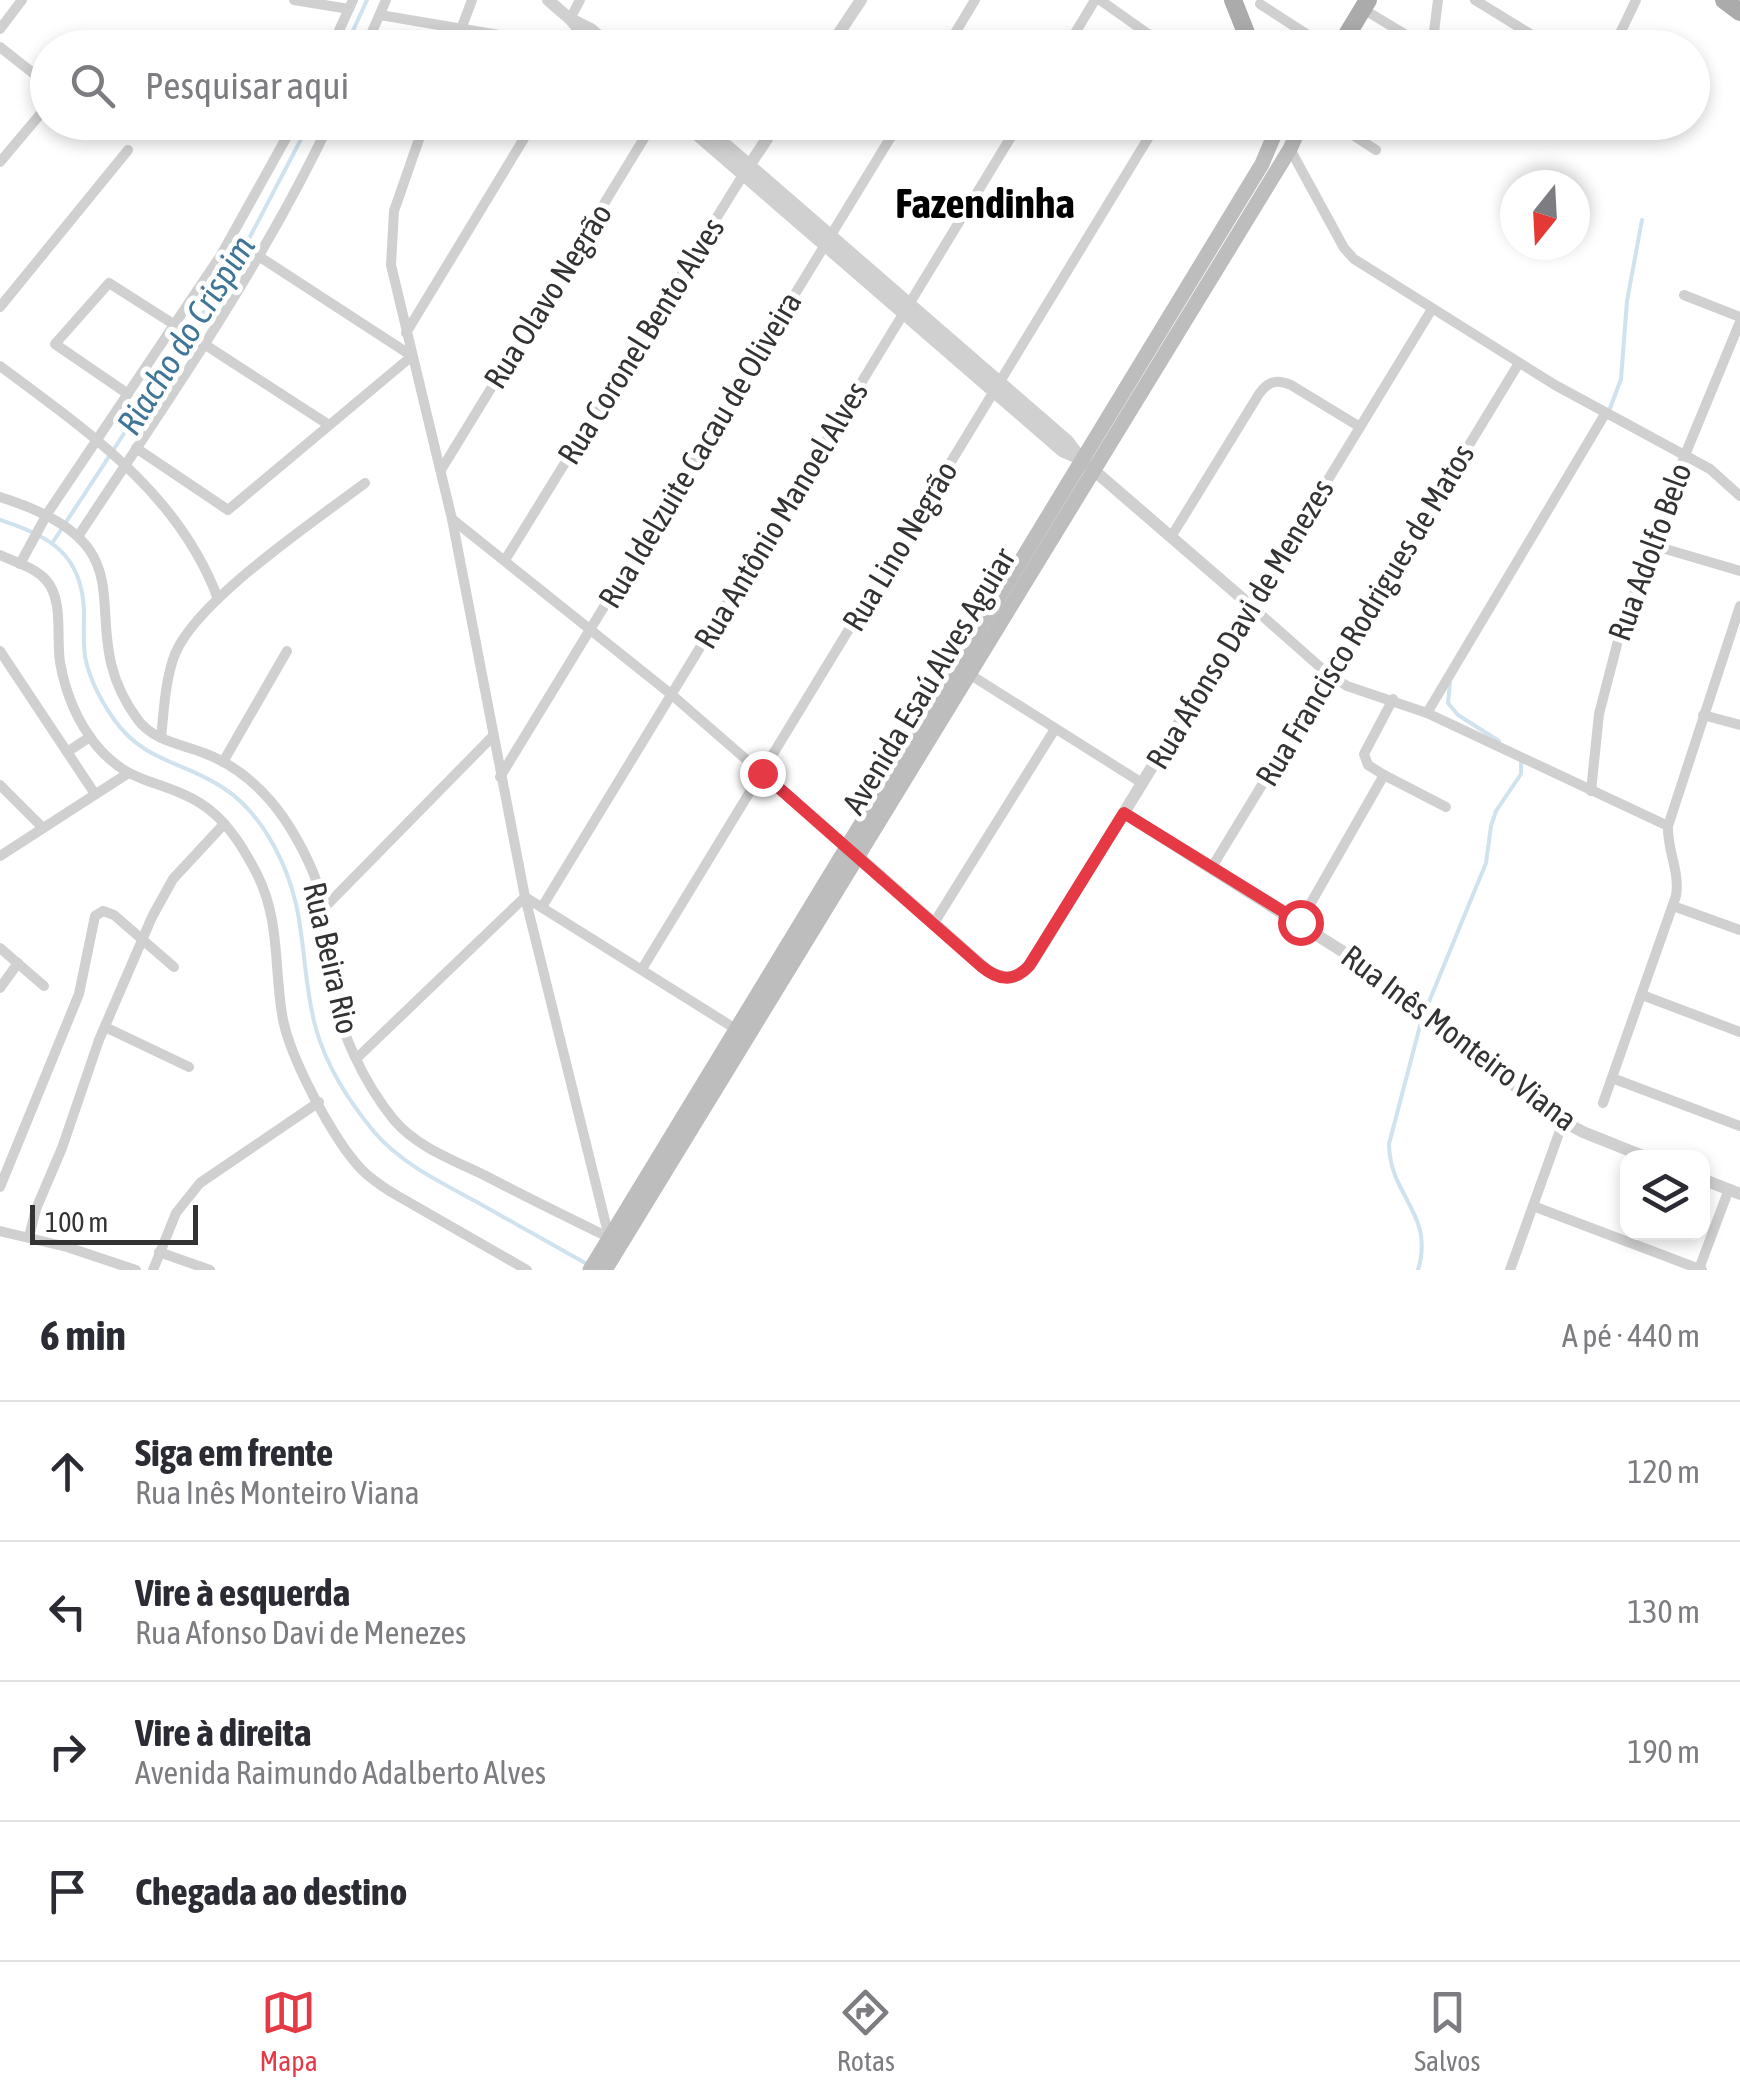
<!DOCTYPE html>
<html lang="pt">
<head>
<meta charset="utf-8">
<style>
  :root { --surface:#fff; --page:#f7f7f7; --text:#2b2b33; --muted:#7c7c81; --line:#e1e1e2; --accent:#e63946 }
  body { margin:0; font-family:"Asap Condensed",sans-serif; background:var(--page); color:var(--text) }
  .controls { position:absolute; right:30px; bottom:30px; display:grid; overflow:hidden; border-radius:20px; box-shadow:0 5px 15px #0003 }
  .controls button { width:90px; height:90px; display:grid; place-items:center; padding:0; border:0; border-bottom:2px solid var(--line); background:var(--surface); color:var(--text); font:50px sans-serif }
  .compass { position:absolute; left:1500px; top:170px; width:90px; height:90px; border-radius:50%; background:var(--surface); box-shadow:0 5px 15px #0003; rotate:198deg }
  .scale { position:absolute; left:30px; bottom:25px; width:168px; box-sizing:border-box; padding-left:10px; border:5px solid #333; border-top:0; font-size:28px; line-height:35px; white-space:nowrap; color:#333; -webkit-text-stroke:8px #fff; paint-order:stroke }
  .stop { position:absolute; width:30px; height:30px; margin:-22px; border:8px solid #e63946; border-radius:50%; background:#fff }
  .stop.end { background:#e63946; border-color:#fff; box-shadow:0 2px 10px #0008 }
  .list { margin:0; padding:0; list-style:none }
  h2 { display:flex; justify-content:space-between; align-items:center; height:130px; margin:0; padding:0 40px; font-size:42px }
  h2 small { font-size:32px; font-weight:400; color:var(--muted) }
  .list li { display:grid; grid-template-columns:65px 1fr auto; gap:30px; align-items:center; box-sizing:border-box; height:140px; padding:0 40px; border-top:2px solid var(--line) }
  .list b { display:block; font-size:38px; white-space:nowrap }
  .list p { margin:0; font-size:32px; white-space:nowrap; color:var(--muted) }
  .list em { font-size:32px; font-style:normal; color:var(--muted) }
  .icon { flex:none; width:55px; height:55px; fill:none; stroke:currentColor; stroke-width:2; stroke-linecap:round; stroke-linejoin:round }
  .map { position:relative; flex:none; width:1740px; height:1270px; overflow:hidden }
  .search { position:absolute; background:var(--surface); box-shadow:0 5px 15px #0003; left:30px; right:30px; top:30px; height:110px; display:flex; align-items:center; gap:25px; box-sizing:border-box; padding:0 35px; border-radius:55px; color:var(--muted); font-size:38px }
  .sheet { height:690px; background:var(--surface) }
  nav { display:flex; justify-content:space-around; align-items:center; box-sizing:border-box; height:140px; border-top:2px solid var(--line); background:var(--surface); font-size:28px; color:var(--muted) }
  nav a { display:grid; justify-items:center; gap:5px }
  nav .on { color:var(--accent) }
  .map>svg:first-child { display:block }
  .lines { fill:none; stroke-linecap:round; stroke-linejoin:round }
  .stream { stroke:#cfe2ee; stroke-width:4 }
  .minor { stroke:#d0d0d0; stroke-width:10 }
  .tertiary { stroke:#d0d0d0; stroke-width:12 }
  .secondary { stroke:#bdbdbd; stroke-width:15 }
  .primary { stroke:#ababab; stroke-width:18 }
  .route { stroke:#e63946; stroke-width:12 }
  .labels { text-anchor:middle; stroke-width:10; stroke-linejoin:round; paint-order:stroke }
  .street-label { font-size:32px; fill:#333; stroke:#fff }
  .water-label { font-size:35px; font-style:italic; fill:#3f7597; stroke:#fff }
  .district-label { font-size:42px; font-weight:bold; fill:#000; stroke:#fff }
</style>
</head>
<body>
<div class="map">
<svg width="1740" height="1270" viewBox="0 0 1740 1270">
  <rect width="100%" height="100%" fill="#fff"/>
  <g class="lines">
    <g class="stream">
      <path d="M345,48l22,-48"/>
      <path d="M1609,411l12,-32 6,-78 15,-81"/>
      <path d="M0,520c50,16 82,34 84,91 0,15 -1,30 1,45 4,23 15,43 28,62 31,45 71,43 112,71 21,14 37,35 49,57 36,66 24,117 42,183 11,38 34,74 59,104 26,30 65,49 100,68 37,21 75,42 112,63"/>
      <path d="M53,542l186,-284 71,-136"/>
      <path d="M1450,683l-2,20 10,12 41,26"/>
      <path d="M1426,1009l60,-146 5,-37 5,-15 25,-37v-14"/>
      <path d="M1418,1270c17,-57 -28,-72 -29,-126l33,-126"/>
    </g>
    <g class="minor">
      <path d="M294,0l55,9"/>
      <path d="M1100,0l68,48"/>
      <path d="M1475,0l78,48"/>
      <path d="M1260,4l68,44"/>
      <path d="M1363,9l65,39"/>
      <path d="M380,15l196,33"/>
      <path d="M570,19l10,-19"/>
      <path d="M0,29l22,-29"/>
      <path d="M1433,38l16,10"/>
      <path d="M0,47l48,38"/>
      <path d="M331,48l22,-48"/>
      <path d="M365,48l21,-48"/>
      <path d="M454,48l18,-48"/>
      <path d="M946,48l29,-48"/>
      <path d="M1066,48l29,-48"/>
      <path d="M1432,48l6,-48"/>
      <path d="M1613,48l23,-48"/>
      <path d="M425,122l-31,89 -3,54 61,254 73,378 84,340"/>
      <path d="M1333,122l43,28"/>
      <path d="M1290,149l54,99 10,11 201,126 155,84 30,27"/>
      <path d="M0,162l48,-57"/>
      <path d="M1684,295l56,22"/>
      <path d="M0,307l128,-157"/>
      <path d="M1432,309l-181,297 77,68 19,12 80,27 241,113"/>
      <path d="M406,333l128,-211"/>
      <path d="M204,344l125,81"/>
      <path d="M0,366c87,65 179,127 218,233"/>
      <path d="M128,394l-73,-50 54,-61 66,42"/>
      <path d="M136,448l92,62 184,-154 -152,-99"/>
      <path d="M441,470l213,-348"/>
      <path d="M0,497c166,52 64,124 138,223 16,21 43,24 66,33 55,21 87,68 109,119 15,37 13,74 19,112 7,47 32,99 62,136 23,27 59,40 90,55 42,22 85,43 128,64"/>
      <path d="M452,519l220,176 175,152"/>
      <path d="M79,535c89,-135 182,-267 251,-413"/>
      <path d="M1171,537l88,-143c9,-13 18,-15 32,-9l69,42"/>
      <path d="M1652,545l88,26"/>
      <path d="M0,555c16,7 35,13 46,25 18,20 10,58 14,82 5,29 17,59 36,83 35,42 64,33 104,58 26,16 43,44 57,71 23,46 17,91 25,140 6,41 51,125 79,155 9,9 19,16 30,23l136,78"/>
      <path d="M505,560l238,-385"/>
      <path d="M20,564l27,-50 174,-259 74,-133"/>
      <path d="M0,651l95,143"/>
      <path d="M966,672l176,111"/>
      <path d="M1427,713l178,-299"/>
      <path d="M1703,715l37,10"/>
      <path d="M161,738c3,-28 4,-58 14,-84 23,-55 140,-133 190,-171"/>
      <path d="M67,752l23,-15"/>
      <path d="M223,762l64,-111"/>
      <path d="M1384,775l62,32"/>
      <path d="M500,777l400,-655"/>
      <path d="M0,785l43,43"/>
      <path d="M1591,791l8,-77 21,-81 65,-178 55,-133"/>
      <path d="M0,856l127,-82"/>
      <path d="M1212,867l307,-504"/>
      <path d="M1673,906l67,24"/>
      <path d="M542,907l478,-785"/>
      <path d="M324,908l169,-172"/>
      <path d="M1300,922l84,-147 -16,-10 -4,-11 29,-55"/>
      <path d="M934,923l121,-194"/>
      <path d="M0,948l44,38"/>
      <path d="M642,969l516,-847"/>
      <path d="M0,988l18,-25"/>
      <path d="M1642,995l98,37"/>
      <path d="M105,1027l84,40"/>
      <path d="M357,1058l168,-161 214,134"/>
      <path d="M1612,1078l128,48"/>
      <path d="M1603,1103l73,-207c4,-26 -9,-45 -8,-70l72,-220"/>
      <path d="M0,1187l79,-193 16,-78 8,-5 11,4 60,52"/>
      <path d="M1533,1206l169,64"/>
      <path d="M0,1231l67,16 69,23"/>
      <path d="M29,1237l7,-28 26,-61 37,-108 53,-123 21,-38 51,-55"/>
      <path d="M159,1252l51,18"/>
      <path d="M1699,1269l30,-80"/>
      <path d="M153,1270l23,-57 24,-30 119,-81"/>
      <path d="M1510,1270l53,-148"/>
    </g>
    <g class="tertiary">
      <path d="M548,0l22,19 25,29"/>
      <path d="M573,20l18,9 22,19"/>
      <path d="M829,48l32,-48"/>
      <path d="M682,122l380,329 18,8"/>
      <path d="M700,122l368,319 14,19 169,146 -217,353c-13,19 -25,24 -46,12l-135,-119"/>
      <path d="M747,169l31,-47"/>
      <path d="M1124,813l229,145 200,158 30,16 65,26"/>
      <path d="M1702,1179l38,15"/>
    </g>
    <g class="secondary">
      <path d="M590,1270l672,-1106 11,-26 2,-16"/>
      <path d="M605,1270l685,-1121 12,-27"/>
    </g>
    <g class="primary">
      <path d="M1233,0l19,48"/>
      <path d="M1724,0l16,12"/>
      <path d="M1339,48l29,-48"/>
    </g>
  </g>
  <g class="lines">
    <path class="route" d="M762,773l219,193c17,14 32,17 48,0l95,-153 176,109"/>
  </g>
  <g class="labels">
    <g class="street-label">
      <text transform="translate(548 296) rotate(-58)" y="11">Rua Olavo Negrão</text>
      <text transform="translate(641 341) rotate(-58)" y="11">Rua Coronel Bento Alves</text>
      <text transform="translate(700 450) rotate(-59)" y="11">Rua Idelzuite Cacau de Oliveira</text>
      <text transform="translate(781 515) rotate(-59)" y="11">Rua Antônio Manoel Alves</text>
      <text transform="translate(900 546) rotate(-59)" y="11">Rua Lino Negrão</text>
      <text transform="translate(1650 552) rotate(-70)" y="11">Rua Adolfo Belo</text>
      <text transform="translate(1365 615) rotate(-59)" y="11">Rua Francisco Rodrigues de Matos</text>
      <text transform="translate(1240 624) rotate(-59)" y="11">Rua Afonso Davi de Menezes</text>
      <text transform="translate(929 681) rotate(-59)" y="11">Avenida Esaú Alves Aguiar</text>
      <text transform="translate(331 958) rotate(77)" y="11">Rua Beira Rio</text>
      <text transform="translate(1459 1038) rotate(37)" y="11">Rua Inês Monteiro Viana</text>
    </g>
    <g class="water-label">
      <text transform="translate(186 335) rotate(-58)" y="12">Riacho do Crispim</text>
    </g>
    <g class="district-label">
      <text x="985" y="218">Fazendinha</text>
    </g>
  </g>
</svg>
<div class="controls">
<button><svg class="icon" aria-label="layers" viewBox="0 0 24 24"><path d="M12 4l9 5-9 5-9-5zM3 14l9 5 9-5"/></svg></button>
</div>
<svg class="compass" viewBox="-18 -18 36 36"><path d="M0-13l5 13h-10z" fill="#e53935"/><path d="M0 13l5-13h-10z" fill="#7c7c81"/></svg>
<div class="scale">100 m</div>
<div class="stop" style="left:1300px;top:922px"></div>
<div class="stop end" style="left:762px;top:773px"></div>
<div class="search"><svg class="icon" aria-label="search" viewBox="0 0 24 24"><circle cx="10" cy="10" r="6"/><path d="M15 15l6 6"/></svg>Pesquisar aqui</div>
</div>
<section class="sheet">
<h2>6 min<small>A pé · 440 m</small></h2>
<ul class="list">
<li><svg class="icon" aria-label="ahead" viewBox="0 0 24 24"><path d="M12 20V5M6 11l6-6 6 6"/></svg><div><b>Siga em frente</b><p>Rua Inês Monteiro Viana</p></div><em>120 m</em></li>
<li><svg class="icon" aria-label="left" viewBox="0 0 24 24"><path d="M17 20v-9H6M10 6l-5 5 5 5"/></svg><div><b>Vire à esquerda</b><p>Rua Afonso Davi de Menezes</p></div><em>130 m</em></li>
<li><svg class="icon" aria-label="right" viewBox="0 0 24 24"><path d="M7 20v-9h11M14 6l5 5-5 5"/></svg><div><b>Vire à direita</b><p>Avenida Raimundo Adalberto Alves</p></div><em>190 m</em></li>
<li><svg class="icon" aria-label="arrive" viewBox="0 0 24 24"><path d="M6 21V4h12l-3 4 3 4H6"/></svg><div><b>Chegada ao destino</b></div></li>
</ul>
</section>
<nav>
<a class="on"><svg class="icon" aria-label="map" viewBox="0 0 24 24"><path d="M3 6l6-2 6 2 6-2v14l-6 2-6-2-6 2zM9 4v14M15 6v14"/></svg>Mapa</a>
<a><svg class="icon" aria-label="directions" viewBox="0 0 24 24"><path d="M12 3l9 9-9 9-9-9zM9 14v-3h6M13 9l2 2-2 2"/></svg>Rotas</a>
<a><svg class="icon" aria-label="saved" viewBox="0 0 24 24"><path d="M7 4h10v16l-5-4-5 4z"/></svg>Salvos</a>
</nav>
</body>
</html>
